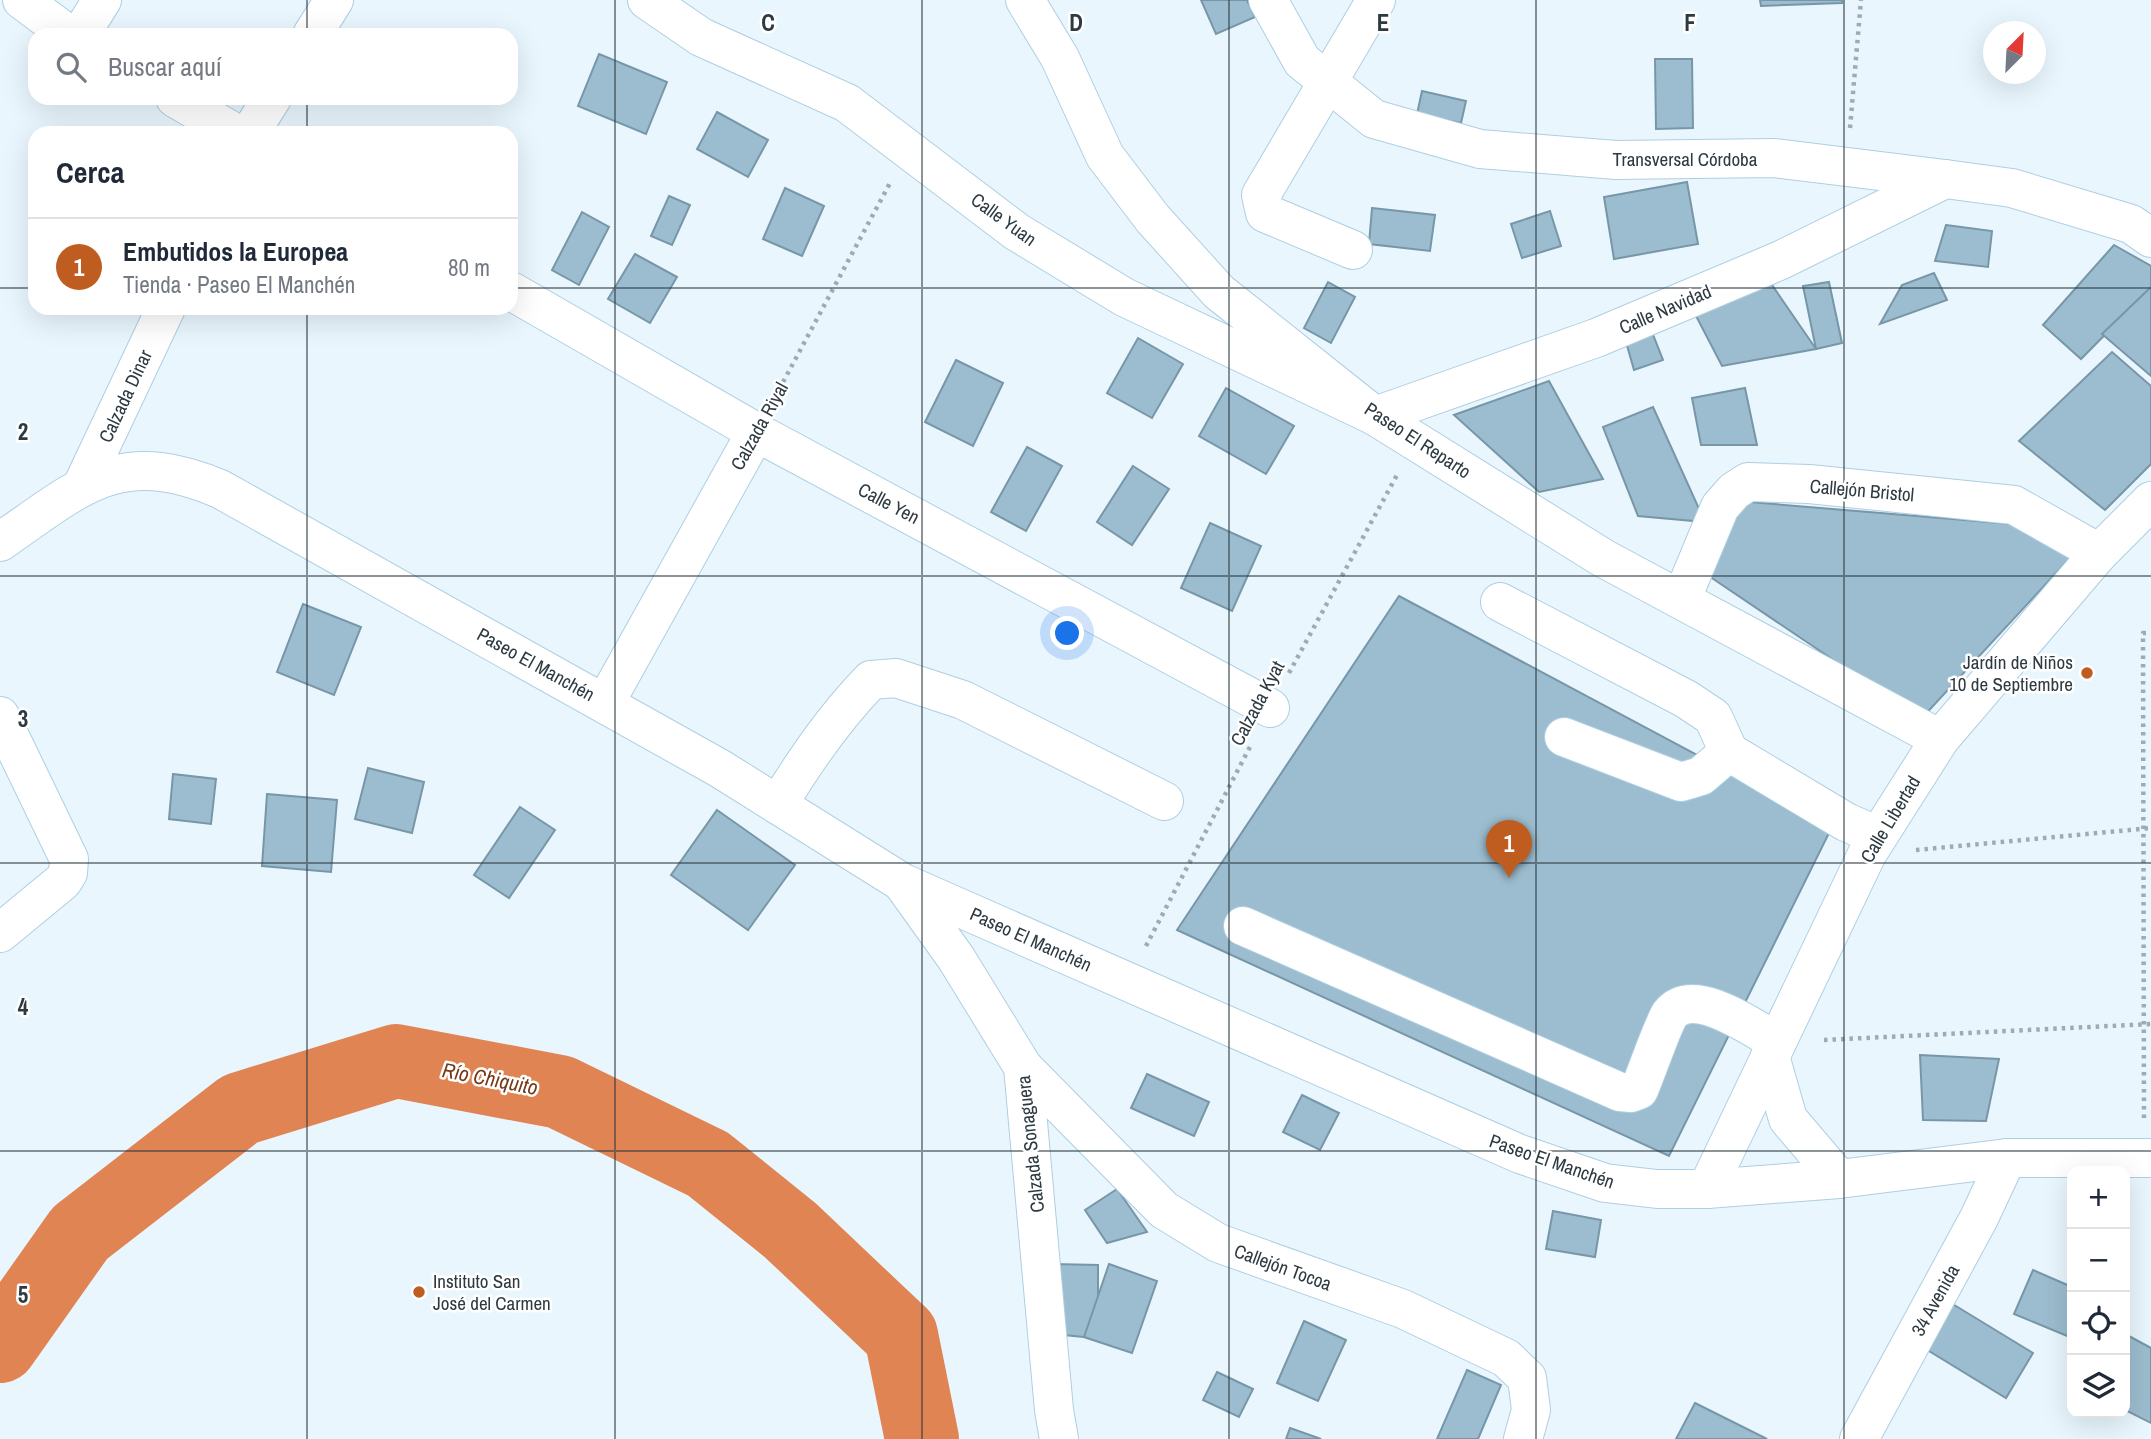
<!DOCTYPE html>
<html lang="es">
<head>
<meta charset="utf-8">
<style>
  :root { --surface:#fff; --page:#f2f2f3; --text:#1f2937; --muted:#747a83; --line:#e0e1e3; --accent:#bf5d20 }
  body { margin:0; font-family:"Archivo Narrow",sans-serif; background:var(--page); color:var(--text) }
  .controls { position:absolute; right:21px; bottom:21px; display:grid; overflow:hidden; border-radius:14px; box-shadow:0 7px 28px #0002 }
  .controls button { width:63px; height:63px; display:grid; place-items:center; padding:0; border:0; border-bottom:2px solid var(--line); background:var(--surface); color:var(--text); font:35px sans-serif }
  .compass { position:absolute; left:1983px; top:21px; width:63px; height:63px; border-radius:50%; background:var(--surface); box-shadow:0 7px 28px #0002; rotate:24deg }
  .you { position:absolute; left:1068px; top:634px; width:24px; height:24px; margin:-18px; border:5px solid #fff; border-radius:50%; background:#1a73e8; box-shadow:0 0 0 10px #1a73e833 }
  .badge { display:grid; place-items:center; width:46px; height:46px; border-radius:50%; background:var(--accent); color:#fff; font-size:23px; font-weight:700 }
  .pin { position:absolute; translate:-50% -58px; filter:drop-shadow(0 2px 4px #0008) }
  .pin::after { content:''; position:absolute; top:37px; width:24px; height:21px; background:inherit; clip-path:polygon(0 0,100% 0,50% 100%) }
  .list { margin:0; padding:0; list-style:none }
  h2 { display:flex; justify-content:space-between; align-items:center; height:91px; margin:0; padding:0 28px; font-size:30px }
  h2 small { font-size:23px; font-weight:400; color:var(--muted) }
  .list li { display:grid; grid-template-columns:46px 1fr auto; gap:21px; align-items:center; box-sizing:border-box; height:98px; padding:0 28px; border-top:2px solid var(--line) }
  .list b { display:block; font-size:26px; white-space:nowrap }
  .list p { margin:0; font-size:23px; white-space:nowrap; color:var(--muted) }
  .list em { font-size:23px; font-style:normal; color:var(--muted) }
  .icon { flex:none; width:38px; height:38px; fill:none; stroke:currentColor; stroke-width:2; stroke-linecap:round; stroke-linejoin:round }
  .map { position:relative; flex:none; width:2151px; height:1439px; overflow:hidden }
  .search { position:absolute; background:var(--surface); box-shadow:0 7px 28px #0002; left:28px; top:28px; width:490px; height:77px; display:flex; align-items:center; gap:18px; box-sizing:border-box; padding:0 24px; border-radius:21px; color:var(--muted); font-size:26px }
  .panel { position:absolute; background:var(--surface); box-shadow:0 7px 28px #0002; left:28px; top:126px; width:490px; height:189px; border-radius:21px }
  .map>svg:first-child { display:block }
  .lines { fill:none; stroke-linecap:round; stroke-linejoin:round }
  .river { stroke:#e08453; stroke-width:74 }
  .building { fill:#9cbdcf; stroke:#7797a8; stroke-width:2 }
  .minor-casing { stroke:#aecfe1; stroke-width:40 }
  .path { stroke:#9eabb3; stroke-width:4.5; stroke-dasharray:3.5 5; stroke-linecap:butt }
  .minor { stroke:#fff; stroke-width:38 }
  .grid { fill:none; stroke:#2d3a41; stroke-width:2; stroke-opacity:0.55 }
  .poi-dot { fill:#bf5d20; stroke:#fff; stroke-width:2.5 }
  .labels { text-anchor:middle; stroke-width:5; stroke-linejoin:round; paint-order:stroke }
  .street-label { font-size:19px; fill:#2d3a41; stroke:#fff }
  .poi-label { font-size:19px; fill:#2d3a41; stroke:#fff; text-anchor:end }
  .water-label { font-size:21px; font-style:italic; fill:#753916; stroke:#fff }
  .grid-label { font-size:23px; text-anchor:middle; font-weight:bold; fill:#2d3a41; stroke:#fff; stroke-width:5; stroke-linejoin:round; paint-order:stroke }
</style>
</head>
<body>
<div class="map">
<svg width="2151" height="1439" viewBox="0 0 2151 1439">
  <rect width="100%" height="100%" fill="#e9f6fe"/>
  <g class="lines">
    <path class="river" d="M0,1346l80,-113 160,-124 156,-48 164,31 148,72 82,66 111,105 21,104"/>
  </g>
  <g class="building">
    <path d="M1201,0h46l8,17 -39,17z"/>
    <path d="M1760,0h82v3l-81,3z"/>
    <path d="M599,54l68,28 -21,52 -68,-28z"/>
    <path d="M1655,59h37l1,69 -37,1z"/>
    <path d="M1422,91l44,10 -5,22 -44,-9z"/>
    <path d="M717,112l51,28 -20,37 -51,-28z"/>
    <path d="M1687,182l11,62 -84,15 -10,-62z"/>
    <path d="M785,188l39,18 -22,50 -39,-17z"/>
    <path d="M669,196l21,9 -18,40 -21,-9z"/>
    <path d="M1372,208l63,7 -5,36 -61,-7z"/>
    <path d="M1550,211l11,35 -39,12 -11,-34z"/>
    <path d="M582,212l27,15 -30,58 -27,-15z"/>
    <path d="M1946,225l46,6 -4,36 -53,-6z"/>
    <path d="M2114,245l37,21v22l-70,71 -38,-34z"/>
    <path d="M635,254l42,23 -27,46 -42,-24z"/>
    <path d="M1934,273l13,27 -67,24 22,-39z"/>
    <path d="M1328,282l27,15 -24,46 -27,-15z"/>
    <path d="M1770,282l46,67 -94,17 -28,-54z"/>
    <path d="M1829,282l13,61 -26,6 -13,-63z"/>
    <path d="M2151,287v89l-49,-42z"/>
    <path d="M1652,332l11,28 -29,10 -8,-28z"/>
    <path d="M1138,338l45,26 -31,54 -45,-25z"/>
    <path d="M2112,352l39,34v78l-46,46 -86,-69z"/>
    <path d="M956,360l47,23 -30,63 -48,-24z"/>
    <path d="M1549,381l54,98 -64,13 -85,-77z"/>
    <path d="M1226,388l68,38 -28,48 -67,-38z"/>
    <path d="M1745,388l12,57h-56l-9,-47z"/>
    <path d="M1653,407l52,115 -67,-6 -35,-89z"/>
    <path d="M1027,447l35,19 -36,65 -35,-19z"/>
    <path d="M1133,466l36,23 -37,56 -35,-23z"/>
    <path d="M1737,501l275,23 58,34 -149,161 -224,-151z"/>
    <path d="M1210,523l51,23 -29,65 -51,-23z"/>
    <path d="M1399,596l433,231 -163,329 -492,-226z"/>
    <path d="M303,604l58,23 -27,68 -57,-23z"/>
    <path d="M368,768l56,14 -12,51 -57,-14z"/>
    <path d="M173,774l43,5 -5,45 -42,-5z"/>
    <path d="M267,794l70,6 -6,72 -69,-6z"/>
    <path d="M520,807l35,23 -46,68 -35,-23z"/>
    <path d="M717,810l78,55 -47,65 -77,-55z"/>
    <path d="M1920,1055l79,4 -13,62 -63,-1z"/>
    <path d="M1147,1074l62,28 -15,34 -63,-28z"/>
    <path d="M1302,1095l37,18 -19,37 -37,-18z"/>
    <path d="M1117,1189l30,43 -40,11 -22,-33z"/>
    <path d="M1553,1211l48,9 -6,37 -49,-8z"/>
    <path d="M1053,1264l45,1v69l-14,3 -31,-3z"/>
    <path d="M1109,1264l48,17 -25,72 -48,-16z"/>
    <path d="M2033,1270l39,17v51l-58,-24z"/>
    <path d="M1951,1303l82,50 -27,45 -82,-50z"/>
    <path d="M1304,1321l42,19 -28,61 -41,-18z"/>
    <path d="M2127,1335l24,13v75l-26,-13z"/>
    <path d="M1467,1370l34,15 -23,54h-41z"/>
    <path d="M1217,1372l36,17 -14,28 -36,-17z"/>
    <path d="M1695,1403l72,36h-91z"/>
    <path d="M1290,1428l31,11h-35z"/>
  </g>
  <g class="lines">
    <g class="minor-casing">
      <g id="minor">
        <path d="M22,0l47,35"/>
        <path d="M647,0l54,37 146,66 170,129 107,65 251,119 221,-78 185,-78 164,-81"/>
        <path d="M1025,0l35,58 45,98 48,63 66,73 156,124 228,142 337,181"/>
        <path d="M1268,0l34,61 72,58 106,30 136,11 158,-2 171,21 67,9 119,36 20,14"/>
        <path d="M80,35l22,-35"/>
        <path d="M312,35l22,-35"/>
        <path d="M175,98l60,35"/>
        <path d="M250,133l22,-35"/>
        <path d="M1353,250l-88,-37 -4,-18 115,-195"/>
        <path d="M511,291l245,141 514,276"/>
        <path d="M83,484l83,-176"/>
        <path d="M0,542c81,-56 119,-96 220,-53l499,279 184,115 617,271 85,29 52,6h50l132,-10 168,-21h144"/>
        <path d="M1682,598l38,-91 14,-16 14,-9 61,2 205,21 85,48"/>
        <path d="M1500,602l186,97 27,18 16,35 117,70 32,14"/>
        <path d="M605,703l151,-271"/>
        <path d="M0,716l69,143 -1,14 -5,8 -63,52"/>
        <path d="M1564,737l117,45 20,-6 28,-24"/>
        <path d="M778,805c27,-45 56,-87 93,-125l25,-2 67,22 201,101"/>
        <path d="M903,884l53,74 67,109 31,343 5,29"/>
        <path d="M1243,926l377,166 11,1 8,-3c7,-16 24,-66 31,-76 24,-29 83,14 107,28"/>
        <path d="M1770,1056l18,63 51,60"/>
        <path d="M1023,1067l141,143 54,33 185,66 103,49 21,20 4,32 -8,29"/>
        <path d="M1707,1189l160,-335 73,-115 159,-186 52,-52"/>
        <path d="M1859,1439l120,-221 28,-60"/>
      </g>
    </g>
    <g class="path">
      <path d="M1850,128l11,-128"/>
      <path d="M775,397l115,-214"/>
      <path d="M1289,673l108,-198"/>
      <path d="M1916,850l235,-22"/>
      <path d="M1146,946l106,-203"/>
      <path d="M1824,1040l327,-16"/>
      <path d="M2144,1118l-1,-485h8"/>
    </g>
    <use href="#minor" class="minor"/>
  </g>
  <path class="grid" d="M307,0v35M615,0v1439M922,0v1439M1229,0v1439M1536,0v1439M1844,0v1439M307,98v35M0,288h35M511,288h1640M307,308v1131M0,576h2151M0,863h2151M0,1151h2151"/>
  <g class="poi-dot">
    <circle cx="2087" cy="673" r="7"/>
    <circle cx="419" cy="1292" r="7"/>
  </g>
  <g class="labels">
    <g class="street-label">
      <text x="1685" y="166">Transversal Córdoba</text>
      <text transform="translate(1004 219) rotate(36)" y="7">Calle Yuan</text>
      <text transform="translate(1665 309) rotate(-23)" y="7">Calle Navidad</text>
      <text transform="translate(125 396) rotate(-65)" y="7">Calzada Dinar</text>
      <text transform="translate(759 426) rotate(-61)" y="7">Calzada Riyal</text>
      <text transform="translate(1418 440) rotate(33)" y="7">Paseo El Reparto</text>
      <text transform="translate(1862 490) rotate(5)" y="7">Callejón Bristol</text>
      <text transform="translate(889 503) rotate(28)" y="7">Calle Yen</text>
      <text transform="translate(536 664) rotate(29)" y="7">Paseo El Manchén</text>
      <text transform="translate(1257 703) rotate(-62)" y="7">Calzada Kyat</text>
      <text transform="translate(1890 819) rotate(-59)" y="7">Calle Libertad</text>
      <text transform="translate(1031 939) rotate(24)" y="7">Paseo El Manchén</text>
      <text transform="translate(1030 1144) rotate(-96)" y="7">Calzada Sonaguera</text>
      <text transform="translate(1552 1161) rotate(19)" y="7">Paseo El Manchén</text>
      <text transform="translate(1283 1267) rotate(20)" y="7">Callejón Tocoa</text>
      <text transform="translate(1935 1300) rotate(-61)" y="7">34 Avenida</text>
    </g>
    <g class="poi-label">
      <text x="2073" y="669">Jardín de Niños<tspan x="2073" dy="22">10 de Septiembre</tspan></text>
      <text x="433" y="1288" text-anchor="start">Instituto San<tspan x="433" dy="22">José del Carmen</tspan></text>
    </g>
    <g class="water-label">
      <text transform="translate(490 1079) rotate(11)" y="7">Río Chiquito</text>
    </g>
  </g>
  <g class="grid-label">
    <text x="768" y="31">C</text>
    <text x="1076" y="31">D</text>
    <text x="1383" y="31">E</text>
    <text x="1690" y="31">F</text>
    <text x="23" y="440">2</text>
    <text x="23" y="727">3</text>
    <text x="23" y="1015">4</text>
    <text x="23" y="1303">5</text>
  </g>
</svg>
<div class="controls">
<button>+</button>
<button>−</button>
<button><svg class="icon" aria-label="locate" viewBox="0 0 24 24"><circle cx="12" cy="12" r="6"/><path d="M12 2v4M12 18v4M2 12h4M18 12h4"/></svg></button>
<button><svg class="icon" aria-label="layers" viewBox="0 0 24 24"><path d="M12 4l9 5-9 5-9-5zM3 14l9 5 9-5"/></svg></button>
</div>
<svg class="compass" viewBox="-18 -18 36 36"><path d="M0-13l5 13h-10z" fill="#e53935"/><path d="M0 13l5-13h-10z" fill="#747a83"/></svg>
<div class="you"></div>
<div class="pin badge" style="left:1509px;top:878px">1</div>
<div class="search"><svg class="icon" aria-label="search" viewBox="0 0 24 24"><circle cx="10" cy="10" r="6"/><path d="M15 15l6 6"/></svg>Buscar aquí</div>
<section class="panel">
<h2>Cerca<small></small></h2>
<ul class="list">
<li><span class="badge">1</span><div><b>Embutidos la Europea</b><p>Tienda · Paseo El Manchén</p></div><em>80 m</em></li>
</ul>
</section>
</div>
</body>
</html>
